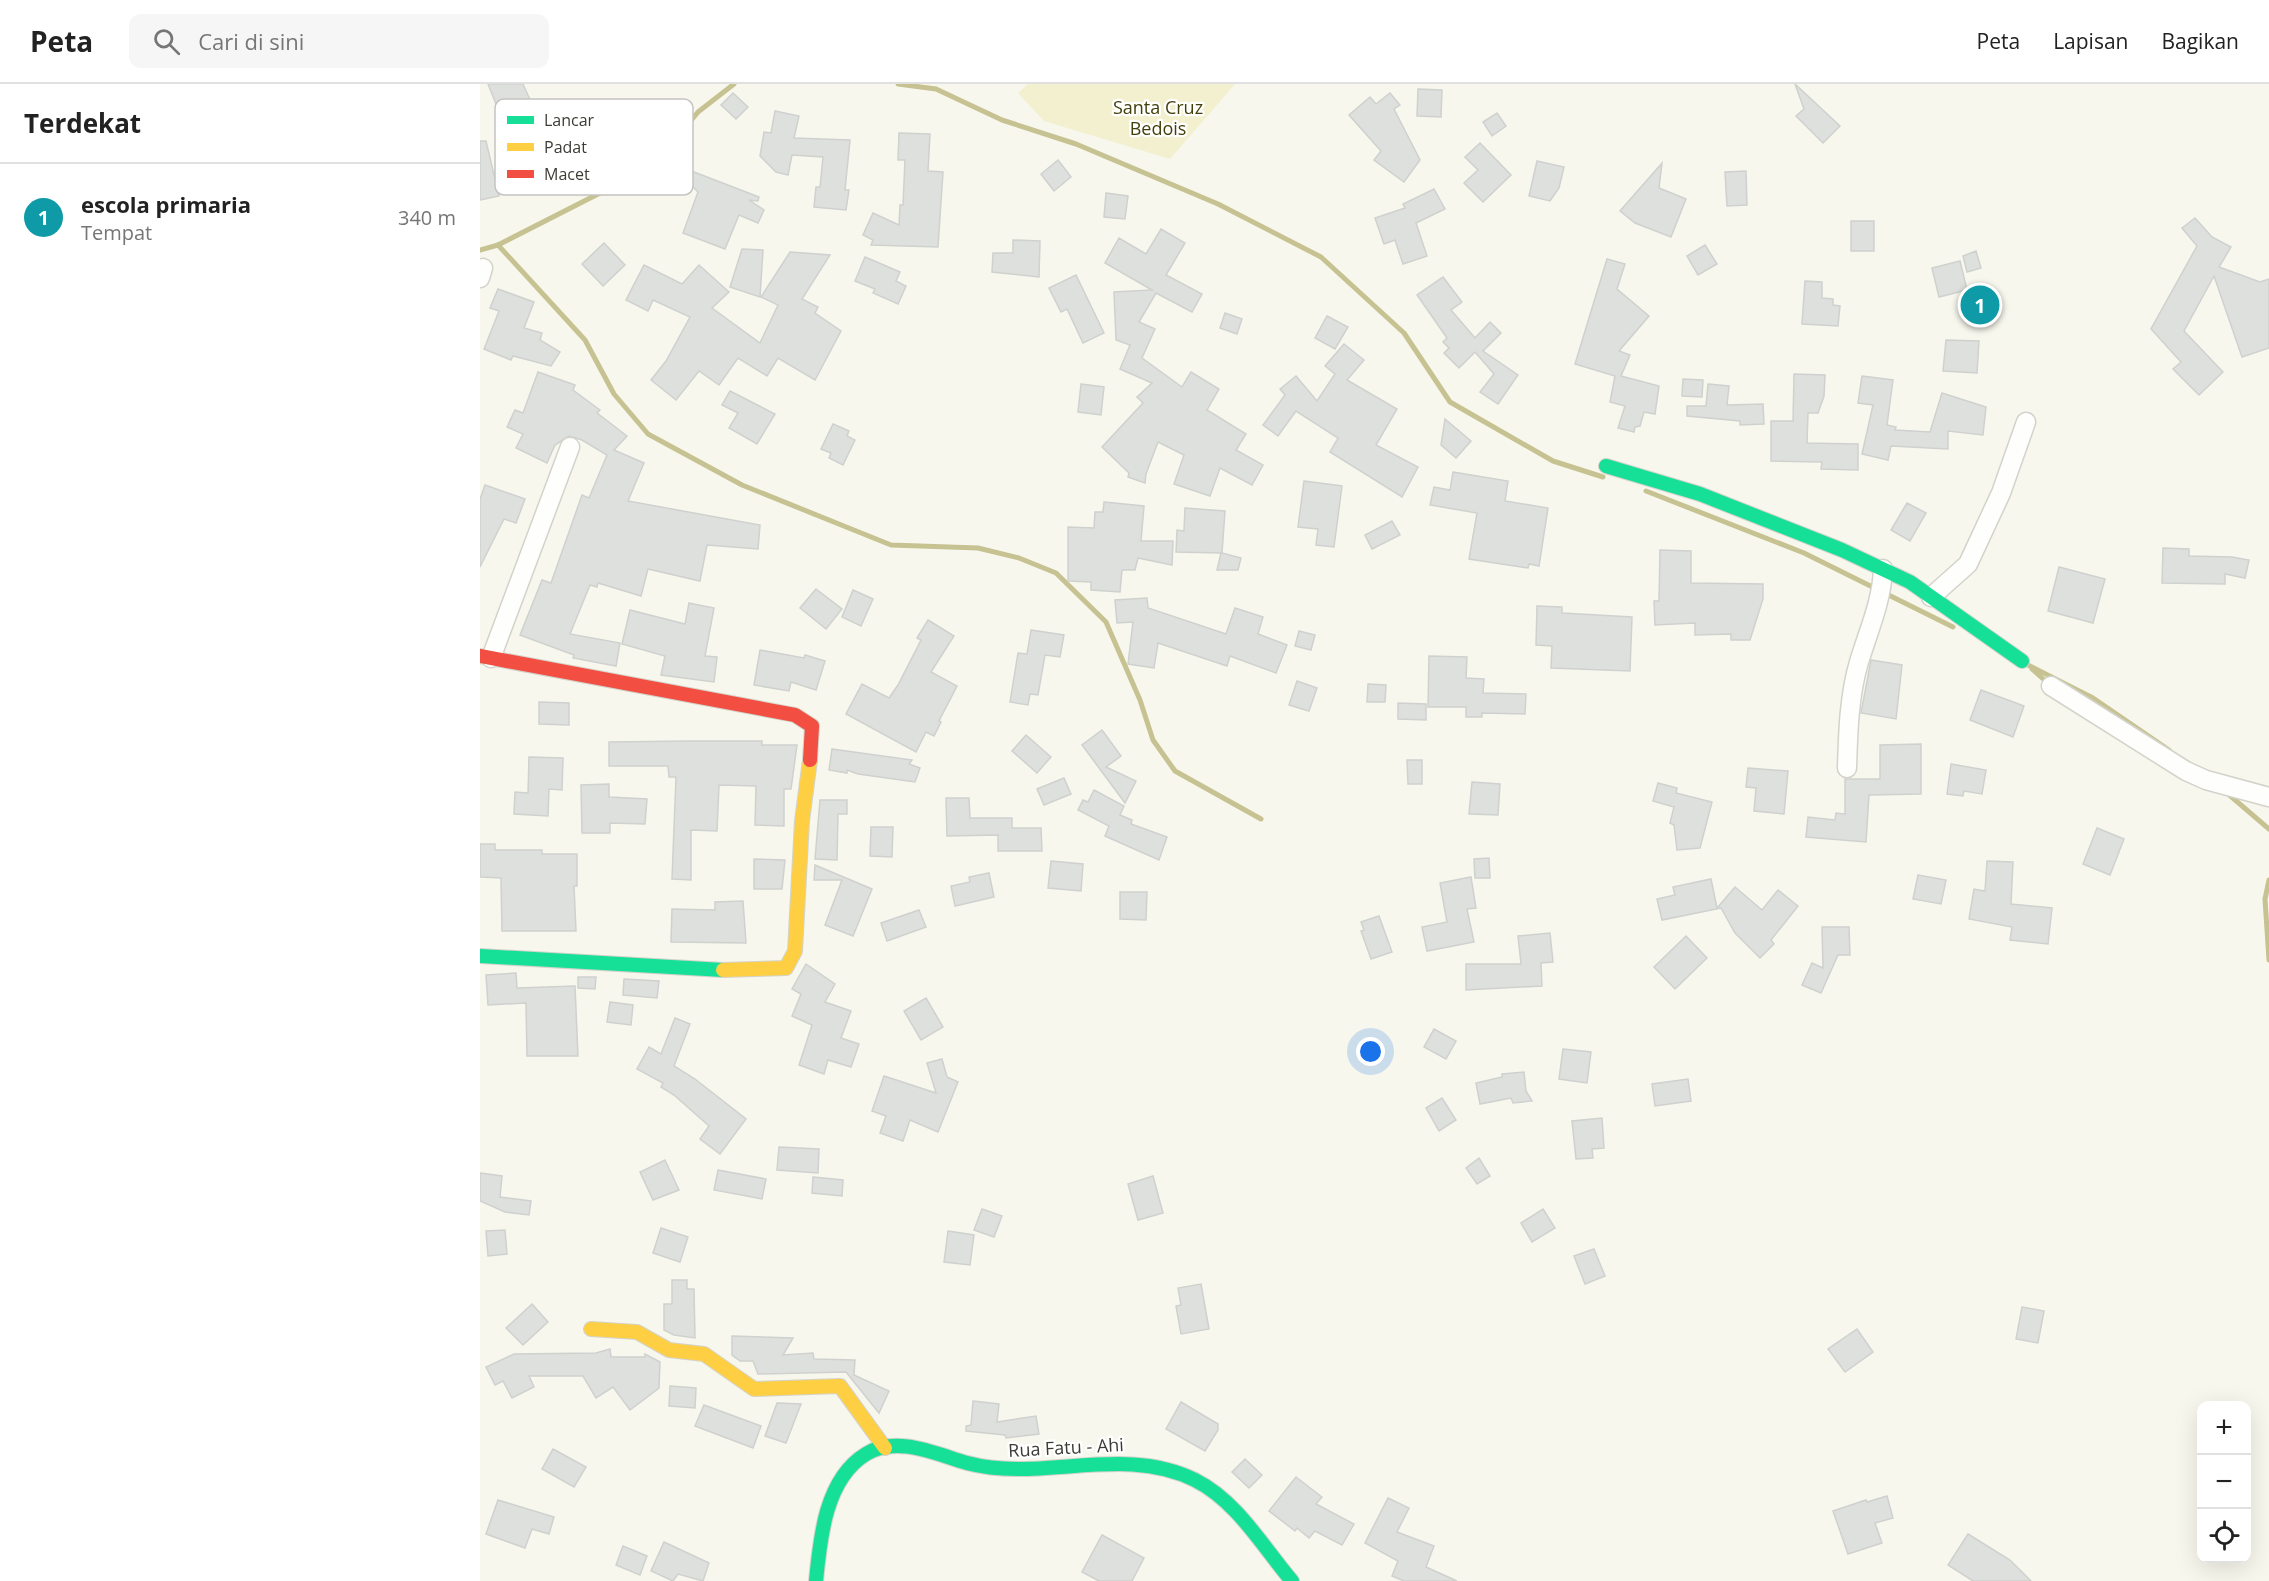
<!DOCTYPE html>
<html lang="id">
<head>
<meta charset="utf-8">
<style>
  :root { --surface:#fff; --page:#f6f6f6; --text:#222; --muted:#767676; --line:#e0e0e0; --accent:#7e7d75 }
  body { margin:0; font-family:"Open Sans",sans-serif; background:var(--page); color:var(--text) }
  .controls { position:absolute; right:18px; bottom:18px; display:grid; overflow:hidden; border-radius:12px; box-shadow:0 6px 24px #0002 }
  .controls button { width:54px; height:54px; display:grid; place-items:center; padding:0; border:0; border-bottom:2px solid var(--line); background:var(--surface); color:var(--text); font:30px sans-serif }
  .you { position:absolute; left:891px; top:968px; width:21px; height:21px; margin:-15px; border:4px solid #fff; border-radius:50%; background:#1a73e8; box-shadow:0 0 0 9px #1a73e833 }
  .badge { display:grid; place-items:center; width:39px; height:39px; border-radius:50%; background:var(--accent); color:#fff; font-size:20px; font-weight:700 }
  .pin { position:absolute; translate:-50% -50%; border:3px solid #fff; box-shadow:0 2px 6px #0006 }
  .list { margin:0; padding:0; list-style:none }
  h2 { display:flex; justify-content:space-between; align-items:center; height:78px; margin:0; padding:0 24px; font-size:26px }
  h2 small { font-size:20px; font-weight:400; color:var(--muted) }
  .list li { display:grid; grid-template-columns:39px 1fr auto; gap:18px; align-items:center; box-sizing:border-box; height:108px; padding:0 24px; border-top:2px solid var(--line) }
  .list b { display:block; font-size:22px; white-space:nowrap }
  .list p { margin:0; font-size:20px; white-space:nowrap; color:var(--muted) }
  .list em { font-size:20px; font-style:normal; color:var(--muted) }
  .icon { flex:none; width:33px; height:33px; fill:none; stroke:currentColor; stroke-width:2; stroke-linecap:round; stroke-linejoin:round }
  .map { position:relative; flex:none; width:1789px; height:1497px; overflow:hidden }
  header { display:flex; align-items:center; gap:36px; box-sizing:border-box; height:84px; padding:0 30px; background:var(--surface); border-bottom:2px solid var(--line) }
  header strong { font-size:28px }
  nav { display:flex; gap:33px; margin-inline-start:auto; font-size:21px }
  .search { width:420px; height:54px; background:var(--page); display:flex; align-items:center; gap:15px; box-sizing:border-box; padding:0 21px; border-radius:12px; color:var(--muted); font-size:22px }
  main { display:flex }
  aside { flex:1; background:var(--surface) }
  .map>svg:first-child { display:block }
  .green { fill:#f3f0cf }
  .lines { fill:none; stroke-linecap:round; stroke-linejoin:round }
  .stream { stroke:#c6c292; stroke-width:5 }
  .building { fill:#dee0de; stroke:#cfd1cf; stroke-width:1.5 }
  .street-casing { stroke:#d3d3cb; stroke-width:21 }
  .fast-casing { stroke:#d3d3cb; stroke-width:16 }
  .slow-casing { stroke:#d3d3cb; stroke-width:16 }
  .jam-casing { stroke:#d3d3cb; stroke-width:16 }
  .street { stroke:#fefefc; stroke-width:18 }
  .fast { stroke:#16e098; stroke-width:14 }
  .slow { stroke:#ffcf43; stroke-width:14 }
  .jam { stroke:#f24e42; stroke-width:14 }
  .labels { text-anchor:middle; stroke-width:4.5; stroke-linejoin:round; paint-order:stroke }
  .park-label { font-size:18px; fill:#433f0a; stroke:#fff }
  .street-label { font-size:18px; fill:#3c3c35; stroke:#fff }
  .key { fill:#fff; stroke:#c4c4c2; stroke-width:1.5 }
  .key-label { font-size:16px; fill:#3c3c35 }
</style>
</head>
<body>
<header>
<strong>Peta</strong>
<div class="search"><svg class="icon" aria-label="search" viewBox="0 0 24 24"><circle cx="10" cy="10" r="6"/><path d="M15 15l6 6"/></svg>Cari di sini</div>
<nav><a>Peta</a><a>Lapisan</a><a>Bagikan</a></nav>
</header>
<main>
<aside>
<h2>Terdekat<small></small></h2>
<ul class="list">
<li><span class="badge" style="background:#0f9aa8">1</span><div><b>escola primaria</b><p>Tempat</p></div><em>340 m</em></li>
</ul>
</aside>
<div class="map">
<svg width="1789" height="1497" viewBox="0 0 1789 1497">
  <rect width="100%" height="100%" fill="#f8f7ed"/>
  <path class="green" d="M548,0h207l-65,75 -126,-38 -26,-28z"/>
  <g class="lines">
    <g class="stream">
      <path d="M418,0l38,5 66,31 74,24 142,60 103,53 83,76 46,69 103,59 50,16"/>
      <path d="M18,161l87,95 29,54 34,40 94,51 149,60 87,3 41,10 37,15 50,49 34,78 13,40 22,31 86,48"/>
      <path d="M0,166l18,-5 157,-80 43,-53 36,-28"/>
      <path d="M1166,407l158,62 149,74"/>
      <path d="M1548,581l65,33 76,52"/>
      <path d="M1552,585l18,16"/>
      <path d="M1747,709l42,36"/>
      <path d="M1789,796l-4,19 4,61"/>
    </g>
  </g>
  <g class="building">
    <path d="M8,0h35l8,18 -31,12z"/>
    <path d="M1315,0l45,42 -17,17 -27,-27 8,-7z"/>
    <path d="M938,5l24,1 -1,27 -24,-1z"/>
    <path d="M253,9l15,14 -12,12 -15,-14z"/>
    <path d="M910,9l10,12 -6,4 26,51 -16,22 -30,-22 7,-9 -32,-36 21,-18 6,7z"/>
    <path d="M295,27l24,5 -5,22 56,2 -5,50h4l-3,20 -32,-3 2,-20h4l3,-30 -31,-2 -4,20 -12,-3 -16,-16 4,-24 7,1z"/>
    <path d="M1017,29l9,13 -14,10 -9,-14z"/>
    <path d="M419,49l31,1 -2,37 15,1 -5,75 -67,-2 2,-5 -10,-5 10,-22 26,12 1,-20h3l2,-45h-7z"/>
    <path d="M0,57h6l13,55 -19,4z"/>
    <path d="M1000,59l31,32 -28,27 -19,-19 14,-13 -13,-13z"/>
    <path d="M578,76l13,17 -17,14 -13,-17z"/>
    <path d="M1057,77l27,6 -5,21 -9,13 -21,-5z"/>
    <path d="M188,78l91,35 -1,4 -9,-1 15,10 -6,13 -19,-8 -14,34 -42,-16 15,-41z"/>
    <path d="M1182,79l-3,25 27,11 -15,38 -36,-14 -15,-12z"/>
    <path d="M1266,87l1,34 -20,1 -2,-34z"/>
    <path d="M954,105l11,20 -29,14 11,33 -24,8 -8,-24 -11,4 -9,-26 30,-10 -2,-4z"/>
    <path d="M626,109l22,3 -3,23 -21,-2z"/>
    <path d="M1715,134l17,19 19,10 -12,20 41,15 9,-3v69l-27,9 -28,-81 -30,55 39,41 -24,23 -26,-26 8,-7 -30,-33 46,-83 -15,-18z"/>
    <rect x="1371" y="137" width="23" height="30"/>
    <path d="M681,145l24,14 -19,32 36,19 -10,18 -36,-19 -17,29 16,7 -13,29 40,29 9,-15 28,17 -12,21 39,24 -10,16 27,15 -11,20 -32,-17 -10,28 -36,-12 10,-29 -26,-13 -12,32 -1,9 -17,-6 1,-4 -27,-26 41,-44 -6,-6 15,-14 -32,-14 10,-24 -14,-5 -2,-48 38,-2 -47,-27 14,-25 27,16z"/>
    <path d="M533,156l27,1 -1,36 -47,-5 1,-19h20z"/>
    <path d="M124,159l21,22 -22,21 -21,-22z"/>
    <path d="M1225,161l12,19 -19,11 -11,-19z"/>
    <path d="M262,165l21,1 -3,47 -30,-10z"/>
    <path d="M1496,167l5,17 -14,4 -4,-16z"/>
    <path d="M310,168l40,3 -28,44 16,8 -3,6 26,18 -26,49 -37,-22 -11,18 -29,-18 -19,27 -20,-14 -23,29 -25,-20 15,-19 24,-44 -37,-17 -5,11 -22,-11 18,-35 38,19 17,-19 30,27 -17,16 48,35 18,-38 -17,-8z"/>
    <path d="M385,173l35,15 -4,9 10,5 -8,18 -25,-11 2,-4 -20,-8z"/>
    <path d="M1127,175l18,5 -8,25 32,27 -30,35 11,4 -9,21 38,10 -4,28 -11,-2 -4,14 -5,1 -1,5 -16,-4 7,-22 -15,-4 5,-26 -40,-12z"/>
    <path d="M1480,177l7,29 -28,7 -7,-29z"/>
    <path d="M596,191l28,58 -21,10 -16,-34 -6,3 -12,-24z"/>
    <path d="M963,193l19,25 -11,8 24,28 15,-16 11,11 -18,18 35,24 -20,29 -18,-12 14,-18 -19,-22 -16,16 -15,-15 5,-5 -6,-6 4,-4 -30,-43z"/>
    <path d="M1325,197l17,1v16l11,1v6l7,1 -2,20 -36,-2z"/>
    <path d="M18,205l36,13 -10,26 18,5 -2,7 20,12 -9,14 -38,-10 -2,4 -27,-11 15,-38 -9,-3z"/>
    <path d="M745,229l17,6 -5,15 -17,-6z"/>
    <path d="M847,232l21,11 -13,22 -20,-11z"/>
    <path d="M1466,256l33,1 -2,32 -34,-2z"/>
    <path d="M864,260l20,16 -17,20 50,29 -21,36 42,22 -16,30 -72,-45 8,-14 -42,-27 -18,25 -15,-11 22,-30 -5,-6 16,-13 21,25 18,-27 -10,-8z"/>
    <path d="M58,288l37,13 -2,5 27,20 -3,3 30,23 -13,14 30,13 -16,38 132,24 -2,24 -51,-4 -7,36 -52,-12 -7,27 -43,-13 -1,4 -7,-2 -20,49 50,9 -4,23 -43,-8 1,-3 -54,-20 22,-55 9,3 31,-88 7,3 18,-43 -25,-15 -13,-4 -14,9 -8,18 -31,-15 7,-14 -16,-7 8,-17 8,3z"/>
    <path d="M1314,290l31,1 -1,21 -6,17h-10l-1,30 51,1v26l-37,-1 1,-7 -51,-1v-40h22z"/>
    <path d="M1382,292l31,4 -6,45 9,2 -1,3 35,2 12,-39 44,14 -3,28 -35,-4v18l-57,-3 -3,14 -26,-6 11,-49 -15,-2z"/>
    <path d="M1203,295l20,1 -1,17 -20,-1z"/>
    <path d="M601,300l23,3 -3,28 -23,-3z"/>
    <path d="M1228,300l21,2 -2,19 36,-1 1,20 -24,1v-4l-53,-5v-10h19z"/>
    <path d="M250,307l45,23 -18,30 -28,-16 9,-15 -16,-8z"/>
    <path d="M965,335l26,22 -15,17 -15,-13z"/>
    <path d="M353,340l16,7 -2,5 8,4 -12,25 -14,-7 2,-5 -10,-4z"/>
    <path d="M973,388l55,9 -3,20 43,7 -9,58 -10,-2 -1,4 -59,-9 8,-46 -47,-8 4,-18 16,3z"/>
    <path d="M824,397l38,5 -8,61 -18,-2 2,-16 -20,-2z"/>
    <path d="M5,401l40,14 -9,24 -12,-4 -24,48v-68z"/>
    <path d="M624,418l40,4 -3,35h32l-1,24 -34,-7 -3,12h-13l-2,22 -29,-2v-8l-23,-1v-54l26,1 1,-16h8z"/>
    <path d="M1427,419l19,10 -16,28 -19,-11z"/>
    <path d="M705,424l40,3 -3,42 19,5 -3,12h-21l4,-17 -45,-1 1,-22 7,1z"/>
    <path d="M912,437l8,14 -28,14 -7,-14z"/>
    <path d="M1683,464l26,1v7l43,1 17,3 -4,18 -20,-4v10l-63,-1z"/>
    <path d="M1180,466l31,1v32l72,1v15l-13,41h-19v-6l-36,1v-12l-40,2 -1,-24h5z"/>
    <path d="M1579,483l46,12 -12,44 -45,-12z"/>
    <path d="M336,505l26,20 -16,20 -26,-21z"/>
    <path d="M373,506l20,9 -12,27 -19,-9z"/>
    <path d="M667,514l1,10 78,26 9,-26 28,9 -5,17 29,11 -11,28 -46,-17 -3,10 -69,-23 -4,25 -26,-4 5,-42 -16,1 -2,-23z"/>
    <path d="M209,519l25,5 -9,48 12,1 -3,25 -53,-7 4,-19 -43,-12 8,-34 55,14z"/>
    <path d="M1057,522l25,1v6l70,4 -2,54 -79,-3 1,-22 -16,-1z"/>
    <path d="M448,536l26,16 -23,36 26,14 -18,35 2,1 -7,14 -8,-4 -10,20 -70,-38 16,-30 27,14 9,-13 23,-45 -4,-2z"/>
    <path d="M551,546l33,5 -4,22 -15,-2 -7,40 -8,-1 -2,11 -18,-3 8,-49 9,1z"/>
    <path d="M819,547l16,4 -4,15 -16,-4z"/>
    <path d="M280,566l44,8 1,-3 20,6 -9,29 -25,-8 -2,9 -35,-6z"/>
    <path d="M949,572l38,1 -1,21 18,1 -1,14 43,1 -1,20 -43,-1v4h-16v-10h-38z"/>
    <path d="M1391,576l31,5 -6,54 -35,-6z"/>
    <path d="M817,597l20,7 -8,23 -20,-6z"/>
    <path d="M888,600l18,1 -1,17h-18z"/>
    <path d="M1501,606l43,16 -11,31 -43,-17z"/>
    <path d="M59,618l30,1v22l-30,-1z"/>
    <path d="M918,619l28,1v16l-28,-1z"/>
    <path d="M622,646l19,26 -15,11 30,14 -11,22 -43,-58z"/>
    <path d="M546,651l25,22 -14,16 -25,-22z"/>
    <path d="M207,657h75v4h35l-6,44h-7v37l-29,-1 1,-39 -37,-1 -2,46 -26,-1v50l-19,-1 4,-102h-7l-1,-11h-59v-24z"/>
    <path d="M1441,660v50l-52,1 -3,47 -60,-5 2,-20 27,3 1,-7 9,1v-35h35v-34z"/>
    <path d="M352,665l80,11 -3,4 11,4 -5,14 -57,-8 -11,-4v3l-18,-3z"/>
    <path d="M49,673l34,1 -1,32 -13,-1 -1,27 -34,-2 1,-22 13,1z"/>
    <path d="M927,676h15v24h-14z"/>
    <path d="M1471,680l35,6 -4,24 -18,-3 -1,5 -16,-2z"/>
    <path d="M1268,684l40,3 -4,43 -30,-3 2,-23 -10,-1z"/>
    <path d="M584,694l7,16 -27,11 -7,-16z"/>
    <path d="M992,698l28,2 -2,31 -29,-1z"/>
    <path d="M1178,699l19,5 -1,5 36,9 -12,46 -23,2 -3,-25 -4,-2 4,-16 -21,-6z"/>
    <path d="M129,700v13l38,2 -2,25 -35,-1v10h-28l-1,-48z"/>
    <path d="M614,706l30,16 -4,9 12,5 -1,4 36,13 -8,23 -54,-24 4,-10 -31,-16 5,-10 5,2z"/>
    <path d="M466,714h23l1,20h42v10h29l1,23h-44v-16l-51,1z"/>
    <path d="M340,716h27v14h-9l-1,46 -22,-1z"/>
    <path d="M391,743h22l-1,30 -22,-1z"/>
    <path d="M1617,744l27,11 -14,36 -27,-11z"/>
    <path d="M0,760h15v6h47v4h35v32h-3l2,45h-74l-1,-53 -21,-1z"/>
    <path d="M1009,774l1,20h-15l-1,-19z"/>
    <path d="M274,775l31,1 -3,29h-28z"/>
    <path d="M571,777l32,3 -2,27 -33,-3z"/>
    <path d="M1507,777l26,1 -2,42 41,4 -4,36 -38,-4 2,-13 -43,-8 5,-30 11,2z"/>
    <path d="M335,781l57,24 -19,47 -28,-11 17,-45h-28z"/>
    <path d="M509,789l5,24 -39,9 -4,-20 19,-4 -1,-5z"/>
    <path d="M1438,791l28,5 -5,24 -28,-5z"/>
    <path d="M991,793l5,31 -9,1 7,33 -47,9 -5,-24 25,-5 -7,-39z"/>
    <path d="M1231,795l6,29 18,-21 27,23 16,-20 20,16 -27,34 3,4 -14,14 -25,-25 -14,-25 -59,12 -5,-21 18,-4 -2,-8z"/>
    <path d="M640,808h27l-1,28 -26,-1z"/>
    <path d="M263,817l3,42 -75,-1 1,-33 43,1v-8z"/>
    <path d="M439,826l7,17 -39,14 -6,-18z"/>
    <path d="M899,832l13,36 -21,7 -10,-28 3,-1 -3,-8z"/>
    <path d="M1342,843h27l1,28h-12l-17,38 -19,-8 10,-22 11,5z"/>
    <path d="M1070,849l3,29 -12,1 1,23 -76,4v-26h55l-3,-28z"/>
    <path d="M1206,852l21,22 -32,31 -21,-22z"/>
    <path d="M326,880l29,20 -10,18 26,9 -10,27 18,6 -8,23 -23,-7 -4,14 -25,-9 13,-40 -20,-9 9,-22 -9,-5z"/>
    <path d="M36,889l1,15 58,-2 3,70h-51l-1,-53 -38,2 -2,-30z"/>
    <path d="M98,893h18l-1,12 -17,-1z"/>
    <path d="M144,895l35,2 -2,17 -34,-3z"/>
    <path d="M446,914l17,29 -22,13 -17,-29z"/>
    <path d="M130,918l23,3 -2,20 -24,-3z"/>
    <path d="M195,934l15,6 -16,42 21,13 51,40 -26,35 -20,-15 9,-13 -35,-31 -13,-8 2,-4 -26,-14 12,-22 12,7z"/>
    <path d="M954,945l22,12 -10,18 -22,-12z"/>
    <path d="M1083,965l28,3 -4,31 -28,-4z"/>
    <path d="M462,975l5,18 11,5 -20,50 -28,-12 -7,21 -23,-8 6,-17 -14,-5 12,-35 52,17 -9,-30z"/>
    <path d="M1044,988l2,19 6,10 -19,2 -2,-5 -31,6 -4,-21 26,-6v-3z"/>
    <path d="M1208,995l3,22 -36,5 -3,-22z"/>
    <path d="M962,1014l14,22 -17,11 -13,-23z"/>
    <path d="M1122,1034l2,30 -12,1 1,9 -17,1 -4,-38z"/>
    <path d="M299,1063l40,2 -1,24 -41,-3z"/>
    <path d="M999,1074l11,18 -13,8 -11,-16z"/>
    <path d="M185,1076l14,30 -26,10 -13,-28z"/>
    <path d="M238,1086l48,9 -4,20 -48,-9z"/>
    <path d="M0,1089l22,3 -2,21 31,4 -2,14 -24,-3 -25,-11z"/>
    <path d="M673,1092l10,37 -25,7 -10,-36z"/>
    <path d="M333,1093l30,3 -1,16 -30,-3z"/>
    <path d="M502,1125l20,7 -8,21 -20,-7z"/>
    <path d="M1063,1125l12,19 -23,14 -11,-19z"/>
    <path d="M181,1144l27,9 -8,25 -27,-9z"/>
    <path d="M25,1146l2,24 -19,2 -2,-25z"/>
    <path d="M468,1147l26,4 -4,30 -26,-3z"/>
    <path d="M1114,1165l11,27 -20,8 -11,-28z"/>
    <path d="M192,1196h15v9h7l1,49 -21,-3 -10,-5v-26h8z"/>
    <path d="M721,1200l8,45 -28,5 -5,-28 5,-1 -3,-17z"/>
    <path d="M52,1220l16,18 -25,23 -17,-17z"/>
    <path d="M1542,1223l22,4 -6,32 -22,-4z"/>
    <path d="M1377,1245l16,23 -28,20 -17,-23z"/>
    <path d="M252,1252l61,2 -10,17 30,-2 1,6 41,1 -1,15 35,16 -10,22 -33,-41 -88,2 -5,-13h-13l-8,-6z"/>
    <path d="M130,1265l1,8h34v-3l15,8 -1,26 -29,22 -17,-23 -17,11 -13,-22h-54l5,11 -22,11 -9,-17 -8,4 -9,-18 28,-13 82,-1z"/>
    <path d="M190,1302l26,2 -1,20 -26,-2z"/>
    <path d="M493,1317l26,3 -2,18 39,-6 3,18 -33,4 -1,-3 -39,-4v-5l5,-1z"/>
    <path d="M701,1318l37,22v6l-13,21 -39,-22z"/>
    <path d="M297,1319l24,1 -15,39 -21,-7z"/>
    <path d="M224,1321l57,21 -8,22 -58,-22z"/>
    <path d="M73,1365l33,18 -12,20 -32,-18z"/>
    <path d="M765,1375l17,16 -13,13 -17,-16z"/>
    <path d="M816,1393l26,20 -6,7 38,20 -12,21 -27,-14 -6,7 -12,-10 -2,3 -26,-20z"/>
    <path d="M1407,1412l6,22 -18,5 7,20 -34,11 -15,-43 33,-11 1,2z"/>
    <path d="M908,1414l21,10 -12,24 37,14 -8,21 31,14h-53l-12,-5 6,-15 -33,-18z"/>
    <path d="M18,1416l56,17 -5,17 -17,-5 -7,19 -39,-14z"/>
    <path d="M1488,1450l42,26 21,21h-58l-25,-16z"/>
    <path d="M622,1451l42,23 -12,23h-33l-17,-9z"/>
    <path d="M184,1458l45,21 -6,18 -25,-7 -5,7 -22,-10z"/>
    <path d="M143,1462l24,10 -7,19 -24,-10z"/>
  </g>
  <g class="lines">
    <g class="street-casing">
      <g id="street">
        <path d="M0,194l3,-10"/>
        <path d="M1451,513l37,-33 33,-71 25,-71"/>
        <path d="M11,574l79,-211"/>
        <path d="M1571,602l135,85 20,9 63,17"/>
        <path d="M1367,684c1,-34 2,-73 12,-106 9,-30 23,-61 24,-93"/>
      </g>
    </g>
    <g class="fast-casing">
      <g id="fast">
        <path d="M1126,382l94,28 142,56 68,32 112,79"/>
        <path d="M0,872l243,14"/>
        <path d="M336,1497c4,-42 9,-102 50,-127 30,-19 70,0 101,9 75,20 156,-19 228,17 42,21 68,67 97,101"/>
      </g>
    </g>
    <g class="slow-casing">
      <g id="slow">
        <path d="M243,886l63,-2 9,-17 7,-130 8,-61"/>
        <path d="M111,1245l46,3 32,18 35,4 50,35 86,-3 45,62"/>
      </g>
    </g>
    <g class="jam-casing">
      <path id="jam" d="M0,572l315,59 17,11 -2,34"/>
    </g>
    <use href="#street" class="street"/>
    <use href="#fast" class="fast"/>
    <use href="#slow" class="slow"/>
    <use href="#jam" class="jam"/>
  </g>
  <g class="labels">
    <g class="park-label">
      <text x="678" y="30">Santa Cruz<tspan x="678" dy="21">Bedois</tspan></text>
    </g>
    <g class="street-label">
      <text transform="translate(586 1364) rotate(-3)" y="6">Rua Fatu - Ahi</text>
    </g>
  </g>
  <rect x="15" y="15" width="198" height="96" rx="9" class="key"/>
  <rect x="27" y="32" width="27" height="8" fill="#16e098"/>
  <rect x="27" y="59" width="27" height="8" fill="#ffcf43"/>
  <rect x="27" y="86" width="27" height="8" fill="#f24e42"/>
  <g class="key-label">
    <text x="64" y="42">Lancar</text>
    <text x="64" y="69">Padat</text>
    <text x="64" y="96">Macet</text>
  </g>
</svg>
<div class="controls">
<button>+</button>
<button>−</button>
<button><svg class="icon" aria-label="locate" viewBox="0 0 24 24"><circle cx="12" cy="12" r="6"/><path d="M12 2v4M12 18v4M2 12h4M18 12h4"/></svg></button>
</div>
<div class="you"></div>
<div class="pin badge" style="left:1500px;top:221px;background:#0f9aa8">1</div>
</div>
</main>
</body>
</html>
